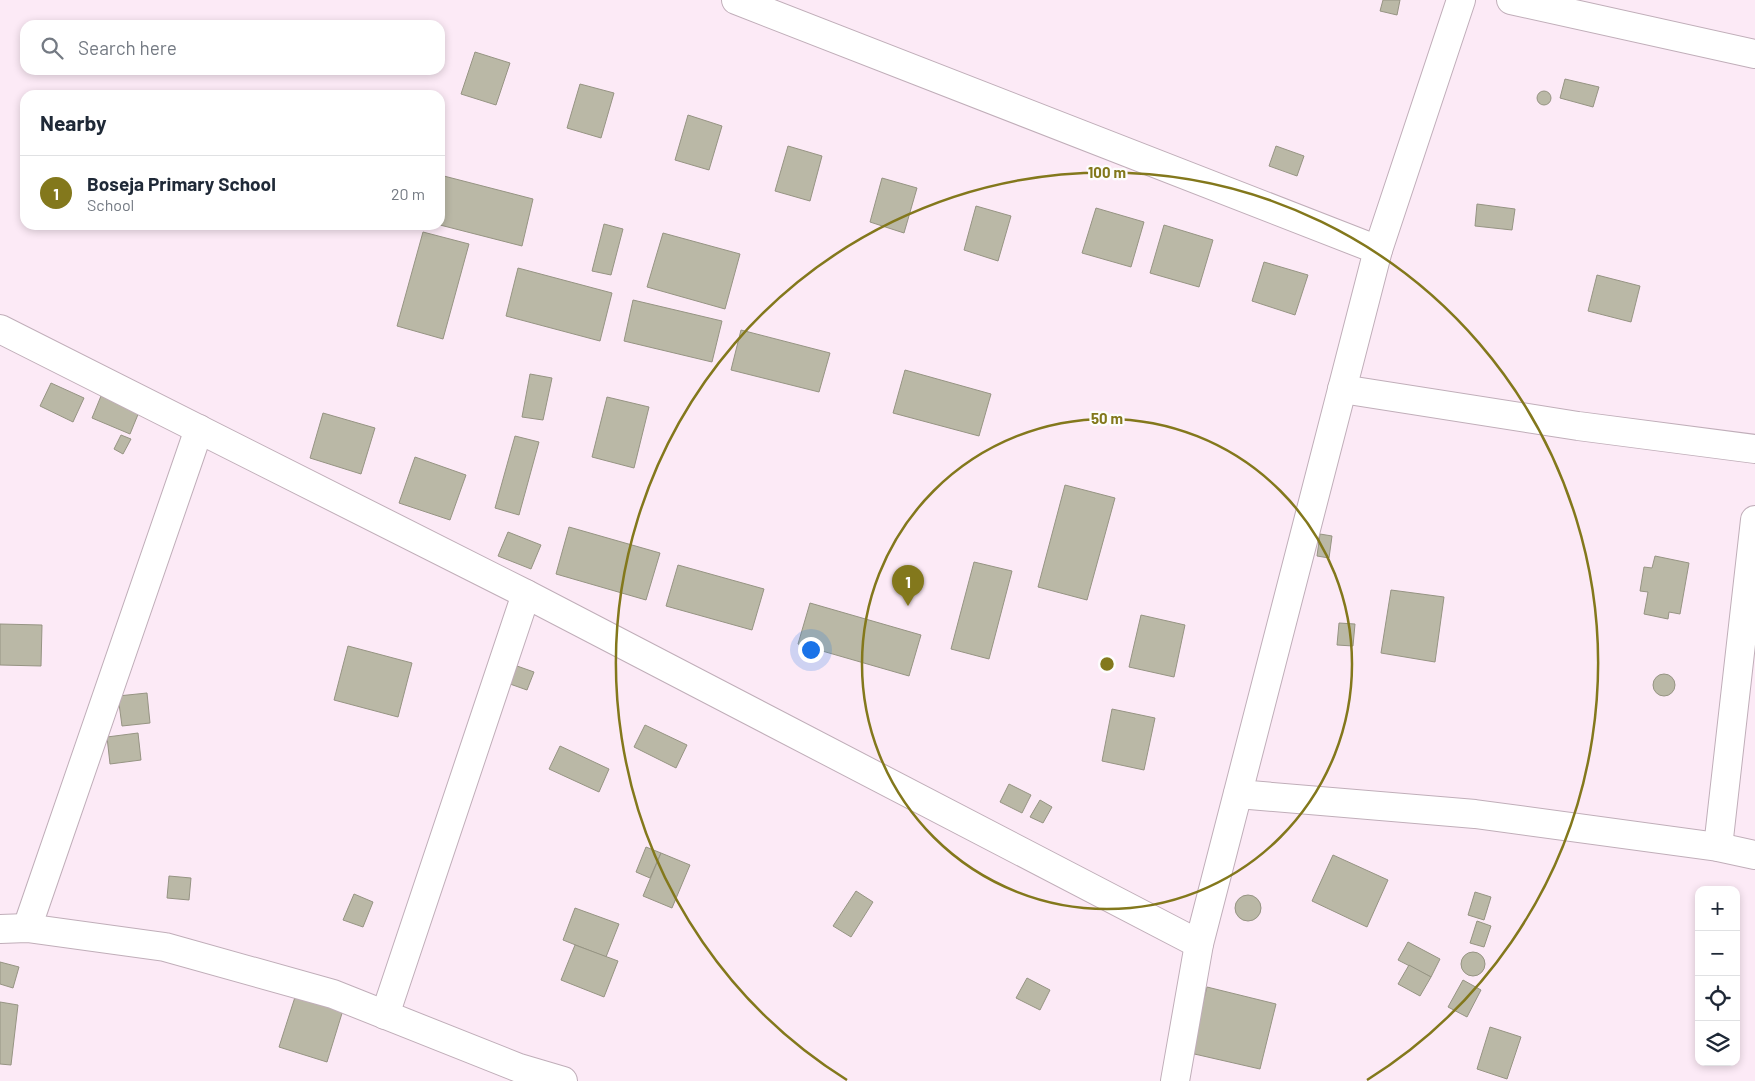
<!DOCTYPE html>
<html lang="en">
<head>
<meta charset="utf-8">
<style>
  :root { --surface:#fff; --page:#f6f6f7; --text:#1f2937; --muted:#747a83; --line:#e0e1e3; --accent:#83781c }
  body { margin:0; font-family:Barlow,sans-serif; background:var(--page); color:var(--text) }
  .controls { position:absolute; right:15px; bottom:15px; display:grid; overflow:hidden; border-radius:10px; box-shadow:0 2px 8px #0003 }
  .controls button { width:45px; height:45px; display:grid; place-items:center; padding:0; border:0; border-bottom:1px solid var(--line); background:var(--surface); color:var(--text); font:25px sans-serif }
  .you { position:absolute; left:810px; top:649px; width:18px; height:18px; margin:-12px; border:4px solid #fff; border-radius:50%; background:#1a73e8; box-shadow:0 0 0 8px #1a73e833 }
  .badge { display:grid; place-items:center; width:32px; height:32px; border-radius:50%; background:var(--accent); color:#fff; font-size:16px; font-weight:700 }
  .pin { position:absolute; translate:-50% -41px; filter:drop-shadow(0 1px 2px #0008) }
  .pin::after { content:''; position:absolute; top:26px; width:18px; height:15px; background:inherit; clip-path:polygon(0 0,100% 0,50% 100%) }
  .list { margin:0; padding:0; list-style:none }
  h2 { display:flex; justify-content:space-between; align-items:center; height:65px; margin:0; padding:0 20px; font-size:21px }
  h2 small { font-size:16px; font-weight:400; color:var(--muted) }
  .list li { display:grid; grid-template-columns:32px 1fr auto; gap:15px; align-items:center; box-sizing:border-box; height:75px; padding:0 20px; border-top:1px solid var(--line) }
  .list b { display:block; font-size:19px; white-space:nowrap }
  .list p { margin:0; font-size:16px; white-space:nowrap; color:var(--muted) }
  .list em { font-size:16px; font-style:normal; color:var(--muted) }
  .icon { flex:none; width:28px; height:28px; fill:none; stroke:currentColor; stroke-width:2; stroke-linecap:round; stroke-linejoin:round }
  .map { position:relative; flex:none; width:1755px; height:1081px; overflow:hidden }
  .search { position:absolute; background:var(--surface); box-shadow:0 2px 8px #0003; left:20px; top:20px; width:425px; height:55px; display:flex; align-items:center; gap:12px; box-sizing:border-box; padding:0 18px; border-radius:15px; color:var(--muted); font-size:19px }
  .panel { position:absolute; background:var(--surface); box-shadow:0 2px 8px #0003; left:20px; top:90px; width:425px; height:140px; border-radius:15px }
  .map>svg:first-child { display:block }
  .building { fill:#bab8a6; stroke:#969483 }
  .lines { fill:none; stroke-linecap:round; stroke-linejoin:round }
  .street-casing { stroke:#c0aeb9; stroke-width:30 }
  .street { stroke:#fff; stroke-width:28 }
  .ring { fill:none; stroke:#83781c; stroke-width:2.5 }
  .centre { fill:#83781c; stroke:#fdfdfd; stroke-width:2.5 }
  .ring-label { font-size:15px; text-anchor:middle; font-weight:bold; fill:#83781c; stroke:#fdfdfd; stroke-width:4.5; stroke-linejoin:round; paint-order:stroke }
</style>
</head>
<body>
<div class="map">
<svg width="1755" height="1081" viewBox="0 0 1755 1081">
  <rect width="100%" height="100%" fill="#fceaf6"/>
  <g class="building">
    <path d="M1383,0h17l-3,15 -17,-4z"/>
    <path d="M475,52l35,11 -14,42 -35,-11z"/>
    <path d="M1565,79l34,8 -6,20 -33,-9z"/>
    <path d="M580,84l34,9 -13,45 -34,-10z"/>
    <circle cx="1544" cy="98" r="7"/>
    <path d="M688,115l34,11 -13,44 -34,-10z"/>
    <path d="M788,146l34,10 -12,45 -35,-10z"/>
    <path d="M1276,146l28,10 -7,20 -28,-10z"/>
    <path d="M440,175l93,24 -11,47 -82,-21z"/>
    <path d="M882,178l35,10 -13,45 -34,-11z"/>
    <path d="M1477,204l38,5 -3,21 -37,-4z"/>
    <path d="M976,206l35,10 -13,45 -34,-11z"/>
    <path d="M1096,208l48,14 -13,45 -49,-14z"/>
    <path d="M604,224l19,5 -12,46 -19,-4z"/>
    <path d="M1164,225l49,15 -14,47 -49,-14z"/>
    <path d="M423,232l46,12 -26,95 -46,-13z"/>
    <path d="M663,233l77,21 -15,55 -78,-22z"/>
    <path d="M1264,262l44,13 -13,40 -43,-14z"/>
    <path d="M518,268l94,25 -12,48 -94,-25z"/>
    <path d="M1597,275l43,11 -9,36 -43,-11z"/>
    <path d="M633,300l89,21 -10,41 -88,-21z"/>
    <path d="M741,330l89,23 -11,39 -88,-22z"/>
    <path d="M905,370l86,24 -12,42 -86,-23z"/>
    <path d="M530,374l22,4 -9,42 -21,-3z"/>
    <path d="M51,383l33,15 -11,24 -33,-16z"/>
    <path d="M101,396l38,16 -9,22 -38,-16z"/>
    <path d="M607,397l42,10 -15,61 -42,-11z"/>
    <path d="M323,413l52,15 -14,46 -51,-16z"/>
    <path d="M121,435l10,4 -8,15 -9,-5z"/>
    <path d="M515,436l24,6 -20,73 -24,-7z"/>
    <path d="M415,457l51,18 -16,45 -51,-17z"/>
    <path d="M1065,485l50,13 -28,102 -49,-13z"/>
    <path d="M569,527l91,26 -14,47 -90,-26z"/>
    <path d="M508,532l33,13 -10,24 -33,-13z"/>
    <path d="M1320,534l12,2 -3,22 -12,-2z"/>
    <path d="M1655,556l34,7 -9,51 -11,-2 -1,7 -24,-5 4,-22 -8,-1 4,-24 8,1z"/>
    <path d="M974,562l38,9 -23,88 -38,-10z"/>
    <path d="M678,565l86,24 -12,41 -86,-24z"/>
    <path d="M1391,590l53,7 -9,65 -54,-9z"/>
    <path d="M810,603l111,32 -12,41 -111,-32z"/>
    <path d="M1141,615l44,10 -11,52 -45,-10z"/>
    <path d="M1339,623l16,1 -2,22 -16,-1z"/>
    <path d="M0,624l42,1 -1,41 -41,-1z"/>
    <path d="M348,646l64,17 -14,54 -64,-17z"/>
    <path d="M517,666l17,6 -7,18 -17,-6z"/>
    <circle cx="1664" cy="685" r="11"/>
    <path d="M147,693l3,30 -28,3 -4,-30z"/>
    <path d="M1112,709l43,9 -11,52 -42,-9z"/>
    <path d="M645,725l42,20 -11,23 -42,-21z"/>
    <path d="M138,733l3,27 -31,4 -3,-27z"/>
    <path d="M560,746l49,23 -10,23 -50,-23z"/>
    <path d="M1009,784l22,11 -9,18 -22,-11z"/>
    <path d="M1040,800l12,7 -9,16 -13,-6z"/>
    <path d="M646,847l15,6 -11,25 -14,-6z"/>
    <path d="M661,853l29,12 -18,43 -29,-12z"/>
    <path d="M1333,855l55,25 -21,47 -55,-26z"/>
    <path d="M169,876l22,2 -2,22 -22,-2z"/>
    <path d="M856,891l17,11 -22,35 -18,-11z"/>
    <path d="M1475,892l16,5 -7,23 -16,-5z"/>
    <path d="M354,894l19,8 -10,25 -20,-7z"/>
    <circle cx="1248" cy="908" r="13"/>
    <path d="M575,908l44,16 -13,33 -43,-17z"/>
    <path d="M1477,921l14,5 -7,21 -14,-4z"/>
    <path d="M1408,942l32,17 -9,18 -33,-17z"/>
    <path d="M575,945l43,16 -14,36 -43,-17z"/>
    <circle cx="1473" cy="964" r="12"/>
    <path d="M0,962l19,5 -6,21 -13,-4z"/>
    <path d="M1409,965l22,12 -11,19 -22,-12z"/>
    <path d="M1027,978l23,12 -10,20 -24,-12z"/>
    <path d="M1463,980l18,10 -14,27 -19,-10z"/>
    <path d="M1207,987l69,17 -16,65 -70,-16z"/>
    <path d="M296,994l47,16 -16,52 -48,-15z"/>
    <path d="M0,1002l18,3 -7,60 -11,-1z"/>
    <path d="M1490,1027l31,10 -14,42 -30,-10z"/>
  </g>
  <g class="lines">
    <g class="street-casing">
      <g id="street">
        <path d="M736,0l642,250"/>
        <path d="M1511,0l244,54"/>
        <path d="M0,329l526,265 673,350"/>
        <path d="M1342,389l236,37 177,23"/>
        <path d="M1238,794l237,20 243,33 37,8"/>
        <path d="M1718,847l37,-327"/>
        <path d="M27,928l172,-499"/>
        <path d="M0,929l27,-1 138,19 168,47 186,74 44,13"/>
        <path d="M385,1015l141,-421"/>
        <path d="M1175,1081l24,-137 179,-694 83,-250"/>
      </g>
    </g>
    <use href="#street" class="street"/>
  </g>
  <g class="ring">
    <circle cx="1107" cy="664" r="245"/>
    <path d="M847 1080A491 491 0 1 1 1367 1080"/>
  </g>
  <circle cx="1107" cy="664" r="8" class="centre"/>
  <g class="ring-label">
    <text x="1107" y="178">100 m</text>
    <text x="1107" y="424">50 m</text>
  </g>
</svg>
<div class="controls">
<button>+</button>
<button>−</button>
<button><svg class="icon" aria-label="locate" viewBox="0 0 24 24"><circle cx="12" cy="12" r="6"/><path d="M12 2v4M12 18v4M2 12h4M18 12h4"/></svg></button>
<button><svg class="icon" aria-label="layers" viewBox="0 0 24 24"><path d="M12 4l9 5-9 5-9-5zM3 14l9 5 9-5"/></svg></button>
</div>
<div class="you"></div>
<div class="pin badge" style="left:908px;top:606px">1</div>
<div class="search"><svg class="icon" aria-label="search" viewBox="0 0 24 24"><circle cx="10" cy="10" r="6"/><path d="M15 15l6 6"/></svg>Search here</div>
<section class="panel">
<h2>Nearby<small></small></h2>
<ul class="list">
<li><span class="badge">1</span><div><b>Boseja Primary School</b><p>School</p></div><em>20 m</em></li>
</ul>
</section>
</div>
</body>
</html>
